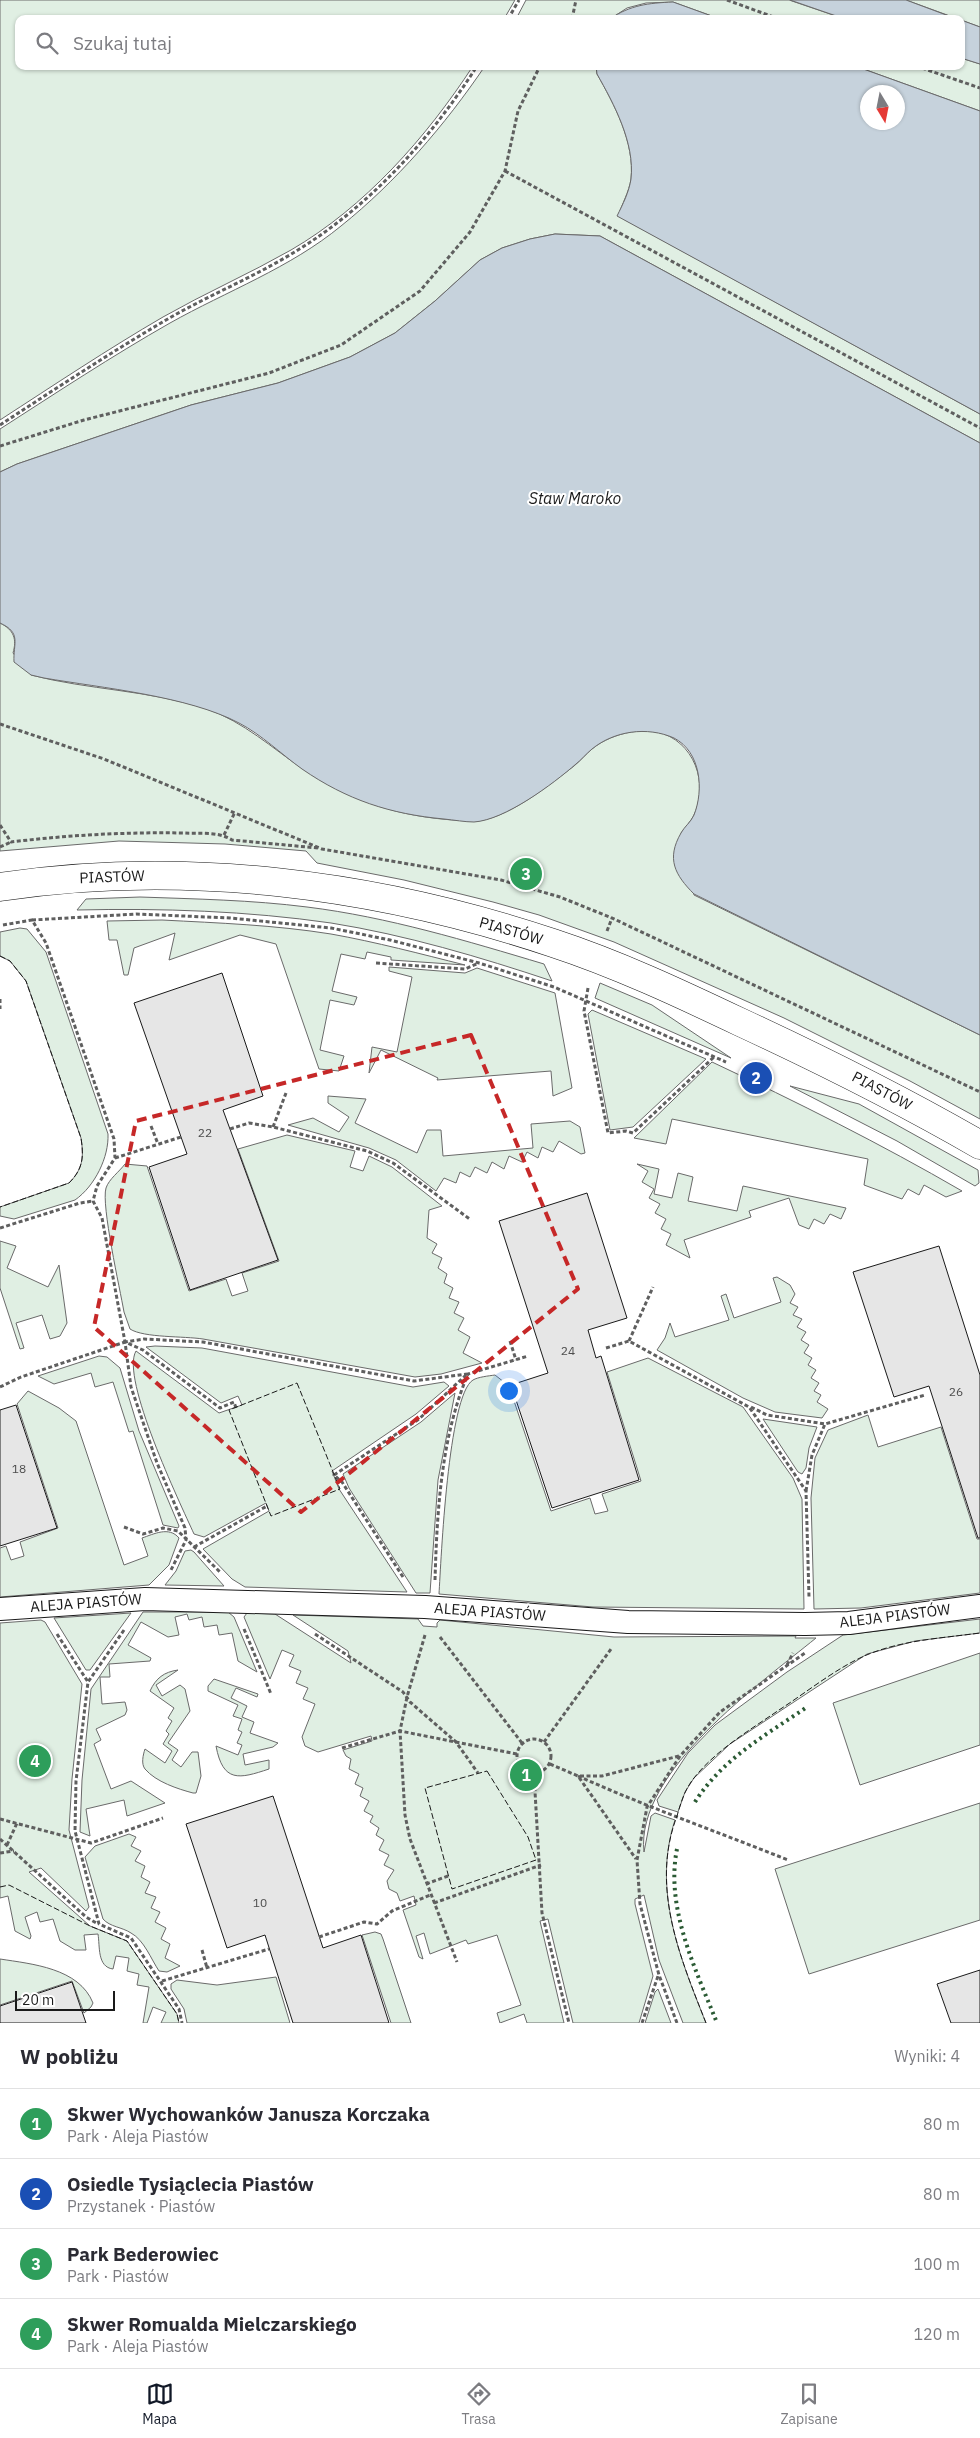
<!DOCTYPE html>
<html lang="pl">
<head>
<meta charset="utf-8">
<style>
  :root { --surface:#fff; --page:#f7f7f7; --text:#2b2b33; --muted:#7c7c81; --line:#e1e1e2; --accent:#111827 }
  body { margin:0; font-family:"IBM Plex Sans",sans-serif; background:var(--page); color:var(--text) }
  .compass { position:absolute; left:860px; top:85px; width:45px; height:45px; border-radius:50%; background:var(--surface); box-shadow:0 1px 4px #0004; rotate:170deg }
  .scale { position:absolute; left:15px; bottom:12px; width:100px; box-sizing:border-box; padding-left:5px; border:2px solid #1a1a1a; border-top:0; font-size:14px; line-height:18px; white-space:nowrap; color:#1a1a1a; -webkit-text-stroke:4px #fff; paint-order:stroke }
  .you { position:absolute; left:508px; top:1390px; width:18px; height:18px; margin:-12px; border:4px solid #fff; border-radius:50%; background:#1a73e8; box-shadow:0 0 0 8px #1a73e833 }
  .badge { display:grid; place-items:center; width:32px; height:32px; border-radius:50%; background:var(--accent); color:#fff; font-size:16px; font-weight:700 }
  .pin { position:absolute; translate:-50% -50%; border:2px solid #fff; box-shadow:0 1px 5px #0006 }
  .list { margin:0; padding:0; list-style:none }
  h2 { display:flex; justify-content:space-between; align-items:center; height:65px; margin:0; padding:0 20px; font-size:21px }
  h2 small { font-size:16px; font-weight:400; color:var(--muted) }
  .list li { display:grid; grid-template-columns:32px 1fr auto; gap:15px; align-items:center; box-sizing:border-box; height:70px; padding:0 20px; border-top:1px solid var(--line) }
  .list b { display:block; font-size:19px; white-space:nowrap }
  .list p { margin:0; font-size:16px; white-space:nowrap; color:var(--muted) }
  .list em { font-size:16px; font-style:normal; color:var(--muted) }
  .icon { flex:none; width:28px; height:28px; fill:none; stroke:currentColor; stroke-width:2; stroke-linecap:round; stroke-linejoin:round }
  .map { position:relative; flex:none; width:980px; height:2023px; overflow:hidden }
  .search { position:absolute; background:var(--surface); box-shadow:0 1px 4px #0004; left:15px; right:15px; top:15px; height:55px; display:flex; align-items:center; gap:12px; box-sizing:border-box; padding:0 18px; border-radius:10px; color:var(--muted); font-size:19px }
  .sheet { height:345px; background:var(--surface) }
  nav { display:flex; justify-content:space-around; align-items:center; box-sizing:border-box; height:70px; border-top:1px solid var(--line); background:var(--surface); font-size:14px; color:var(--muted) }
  nav a { display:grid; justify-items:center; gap:2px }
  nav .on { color:var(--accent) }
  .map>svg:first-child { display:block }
  .green { fill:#e0efe3; stroke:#6a6a6a }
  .water { fill:#c6d2dc; stroke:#6a6a6a; fill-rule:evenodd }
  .building { fill:#e6e6e6; stroke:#1a1a1a }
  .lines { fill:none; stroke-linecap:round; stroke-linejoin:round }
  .pedestrian-casing { stroke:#1a1a1a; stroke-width:24 }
  .minor-casing { stroke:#1a1a1a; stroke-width:29 }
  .path { stroke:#5f5f5f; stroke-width:3; stroke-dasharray:4 2.5; stroke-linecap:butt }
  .pedestrian { stroke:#fff; stroke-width:22 }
  .minor { stroke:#fff; stroke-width:28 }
  .hedge { stroke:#2b5a34; stroke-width:4; stroke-dasharray:2.5 4; stroke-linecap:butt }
  .fence { stroke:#1a1a1a; stroke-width:1; stroke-dasharray:6 2.5; stroke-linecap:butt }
  .marked { fill:none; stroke:#c62828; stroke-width:4; stroke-dasharray:10 6; stroke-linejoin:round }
  .labels { text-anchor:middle; stroke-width:4; stroke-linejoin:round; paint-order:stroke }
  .number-label { font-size:12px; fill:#4d4d4d }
  .street-label { font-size:15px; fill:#1a1a1a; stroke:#fff }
  .water-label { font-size:16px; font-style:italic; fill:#1a1a1a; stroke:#fff }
</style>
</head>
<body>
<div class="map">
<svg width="980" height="2023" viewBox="0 0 980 2023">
  <rect width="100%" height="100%" fill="#fff"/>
  <g class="green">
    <path d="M0,0h515l-11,19h-485v47h454c-47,72 -108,141 -182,184 -42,24 -86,43 -128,67 -55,32 -109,68 -163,103z"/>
    <path d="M526,0h263l56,19h-125l-47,-17 -27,1 -19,5 -17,11h-94z"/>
    <path d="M906,0h74v27z"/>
    <path d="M961,58l19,6v47l-125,-45h106z"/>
    <path d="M485,66h111l1,8c17,30 38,69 34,105 -2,13 -9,25 -13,37l362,198v29l-380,-207 -45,-2 -25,5 -28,9 -22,12 -45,41 -40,32 -45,24 -72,26 -87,22 -174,59 -17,8v-43c56,-36 112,-73 170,-106 57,-32 120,-55 171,-97 55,-44 104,-101 144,-160z"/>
    <path d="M0,623c14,7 17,16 13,30l18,22c57,15 119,15 176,34 37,13 65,39 96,60 54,36 105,50 169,52 32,1 77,-36 102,-55 6,-5 12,-12 18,-17 17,-14 44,-21 65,-17 37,8 53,52 36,85 -3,5 -8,11 -12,16l13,62 286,140v84l-70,-38 -126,-63 -170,-76 -75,-27 -46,-13 -89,-22 -87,-17 -11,-12 -81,-7 -106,-3 -119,10z"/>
    <path d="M140,897c56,2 112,3 167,10 81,10 160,34 237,57l8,17c-72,-24 -146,-46 -221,-58 -83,-12 -169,-15 -254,-13l9,-11z"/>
    <path d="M162,920c57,3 113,5 169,14 45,8 90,20 134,31l-74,-5v-3l-24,-5 -2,7 -24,-5 -9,37 25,6 -3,8 -24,-5 -10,50 24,6 -5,15 -20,-2 -43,-125 -36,-9 -71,25 6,-27 -41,15 -6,27h-4l-7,-35h-8l-2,-19z"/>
    <path d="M20,928l7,1 19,23 62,182c1,23 -13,52 -33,66l-61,19 -14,-3v-9l69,-24c14,-14 15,-26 12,-45l-55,-157 -16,-20 -10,-5v-24z"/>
    <path d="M389,967l76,6 12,-5 78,25 17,95 -19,8 -2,-25 -114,9 1,-2 -57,-28 -12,23 3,-26 25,5 15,-75 -23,-6z"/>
    <path d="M600,983l52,22 79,53 -136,-60z"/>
    <path d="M592,1010l114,49 -73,68 -23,3 -22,-116z"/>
    <path d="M712,1062c85,40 169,82 250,129l-16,6 -22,-12 -5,10 -11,-6 -6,10 -38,-14 4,-26 -196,-40 -6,25 -32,-6z"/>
    <path d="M790,1086l69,18 119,66 1,13 -4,3 -78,-45z"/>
    <path d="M328,1096l38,3 -11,24 62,30 10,-23h14l2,26 90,-8 -2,-24 39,-3 10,6 5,26 -4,1 -22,-13 -6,11 -11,-5 -4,11 -11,-6 -5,10 -13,-6 -5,13 -12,-7 -5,11 -12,-6 -5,10 -10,-5 -4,11 -12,-5 -8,13 -40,-31 -27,-12 -81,-23 25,-7 26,14 10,-15 -21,-14z"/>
    <path d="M287,1135l68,16 -5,16 13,4 6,-15 23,11 50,39 -13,4 -2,28 10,6 -5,9 10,5 -4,10 9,6 -3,9 9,5 -4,10 10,4 -5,11 10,5 -6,12 12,7 -7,16 19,10 -41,11 -26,3 -212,-38c-19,-3 -59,-1 -73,-10l-6,-17c-4,-23 -23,-107 -18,-124 3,-9 13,-16 19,-24l22,2 42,125 37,-12 6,17 16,-5 -6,-18 37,-12 -41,-112z"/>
    <path d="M637,1164l22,5 -5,25 18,4 6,-25 15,4 -5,24 49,10 6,-25 103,22 -5,11 -11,-5 -6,10 -10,-5 -5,10 -10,-4 -10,-27 -40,13 2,6 -67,23 6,18 -24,-13 5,-11 -10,-5 5,-10 -11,-6 5,-9 -11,-6 5,-9 -12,-7 6,-11z"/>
    <path d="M0,1241l16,5 -9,22 41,19 11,-22 8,58 -7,13 -10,3 -8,-24 -26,8 8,25 -4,1 -20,-61z"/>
    <path d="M777,1277l13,8 5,9 -5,9 8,4 -5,8 9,4 -5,8 9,5 -5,8 8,5 -5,8 8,5 -4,7 8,5 -5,8 8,5 -5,8 7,4 -4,7 11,7 -6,9 -47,-6 -32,-14 -86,-48 8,-12 5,-15 5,14 54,-17 -8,-24 5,-2 8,24 47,-16 -8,-24z"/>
    <path d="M155,1346l47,2 211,39 31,-5 5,4 -33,28 -84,57 7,18 68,103 -162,-5 -13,-8 -29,-30 66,-38 -3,-8 -62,34 -10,-3c-14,-31 -74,-156 -58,-183l83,62 23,-8 -4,-9 -17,7 -75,-56z"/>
    <path d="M99,1356l8,1 13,11 19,63 40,95 -1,2 -15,-3 -30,-94 -4,1 -16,-50 -18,5 -4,-14 -37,11 -16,-8z"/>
    <path d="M648,1358l95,49 50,71 9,21 2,110 -211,-2 -154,-13c2,-33 9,-199 34,-214 5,-3 15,-4 22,-5l14,11 42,125 39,-13 5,16 13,-3 -6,-17 39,-13 -34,-109z"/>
    <path d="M28,1391l31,17 17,13 48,144 24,-9 -6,-18c12,-4 27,-12 37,0l-10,27 -20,20 -149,12v-49l6,-2 5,14 13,-4 -4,-14 38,-14 -41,-124z"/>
    <path d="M455,1393l-17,87 -8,113h-14l-67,-105 -6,-14 78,-52z"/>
    <path d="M868,1415l10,32 63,-20 36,112h3v54l-119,15 -47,1 -3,-111 4,-40 13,-28z"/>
    <path d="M763,1419l54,8 -8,21 -3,20 -4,6 -4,-2z"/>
    <path d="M191,1550l3,2 30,34 -59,-1 11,-14 9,-20z"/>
    <path d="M143,1612h85l6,5 23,55 -19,-11 -6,-28 -13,2 -2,-10 -13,2 -2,-10 -13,3 -2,-6 -12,3 4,18 -11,2 -27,-15 -13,23 23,13 -1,3 -41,3 1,13h-10l2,27 23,-2 2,8 -2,5 -29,14 5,11 -7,4 17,45 20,-8 34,22 -38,13 -3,-16 -38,9 4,27 -10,-4 2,-52 9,-91z"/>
    <path d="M131,1613l-41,57h-4l-32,-52z"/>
    <path d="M247,1613l28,1 76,49 -3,-12 -55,-36 125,4 5,7 14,1v-4l3,-3 174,17 182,-1 -1,2h21c-55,45 -181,134 -172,214l7,-36 4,-3 20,7c-23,70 5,138 31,203h-23l-24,-63 -15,-65 -9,4v5l18,72 -14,47h-66l-25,-104 -8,2 24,102h-37l-3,-9 -24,9 -3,-10 24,-8 -24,-70 -29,9 -2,-4 -36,14 -6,-21 -8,3 7,23 -4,-2 -16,-47 13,-5 -2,-9 -14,5 -3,-8 -8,-4 -2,-8 7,-11 -10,-5 5,-10 -10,-5 5,-10 -8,-5 3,-7 -9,-6 3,-6 -9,-5 5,-10 -9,-5 3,-8 -8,-4 4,-10 -10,-5 2,-10 -5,-3 -3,-6 29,-9 -1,-5 -53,16 -13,-6 -3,-9 13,-33 -12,-5 5,-11 -12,-5 5,-12 -12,-5 5,-11 -12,-5 -12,29 -26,-62z"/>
    <path d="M980,1619v14l-65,8 -48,13 -137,90 -36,34 -9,14 -7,20 -19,-6 -2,-6 31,-47 27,-28 72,-53 56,-37z"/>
    <path d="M41,1620l4,2 37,62 -10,95 -3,51 20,77 -3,4 -45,-43 -12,4 61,54 37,15 50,73 2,9h-18l5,-11 -13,-5 -6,16h-4l6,-36 -12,-2 2,-11 -12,-3 2,-13 -13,-2 -3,13c-16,-2 -13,-23 -15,-35l-14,1 2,15h-11l-15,-9 -7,-22 -13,3 -3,-10 -12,5 6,19 -1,3 -15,-8 -7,-35 -8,2v-275z"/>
    <path d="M980,1653v92l-120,40 -27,-82z"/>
    <path d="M178,1670l-22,15 6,11 18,-11 5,4 5,22 -22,32 10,7 -6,10 9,7 11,-15h6l3,24 -5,17h-3c-15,-4 -37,-11 -48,-24 -4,-5 -2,-14 0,-20l20,14 7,-12 -9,-7 6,-10 -3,-3 6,-10 -4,-3 6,-10 -24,-17c6,-13 14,-19 28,-21z"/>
    <path d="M214,1679l44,15 -1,3 -21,-9 -5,10 16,8 -5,11 12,5 -4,11 28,10 -5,4 -30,7 2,11 24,-5v9c-30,10 -46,14 -53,-23l22,9 4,-10 -5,-2 5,-11 -4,-2 4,-11 -9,-3 5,-11 -30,-14v-5z"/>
    <path d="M980,1803v117l-171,54 -34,-105z"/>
    <path d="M129,1834l7,3 -5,9 10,5 -6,10 10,5 -4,11 9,5 -5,11 11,4 -5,11 9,4 -5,10 11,6 -5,11 9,5 -5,14 15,8 -13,6 -8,-1c-8,-12 -15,-31 -28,-38 -9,-6 -21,-6 -28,-14l-18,-62 10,-11z"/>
    <path d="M375,1932l6,2 2,5 28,84h-20l-29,-88z"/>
    <path d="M0,1959c32,5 79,9 93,44l-2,4 -7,6 -12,-32 -72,24z"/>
    <path d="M276,1977l14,46h-103l-3,-14 -13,-20v-5l6,-4 40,5z"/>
    <path d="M658,1989l13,34h-26l10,-31z"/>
  </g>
  <g class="water">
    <path d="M790,0h116l51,19h-112z"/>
    <path d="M673,2l47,17h-110c20,-14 39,-16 63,-17z"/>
    <path d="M961,20l19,7v37l-19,-6z"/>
    <path d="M596,66h259l125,45v303l-363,-198c6,-12 12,-24 14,-37 4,-36 -17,-75 -34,-105zM868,92h30v30h-30z"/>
    <path d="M555,234l45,2 380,207v592l-286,-141c-19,-19 -28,-35 -13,-61 3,-6 10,-11 13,-18 10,-25 7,-63 -20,-77 -27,-12 -60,-7 -82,11 -6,5 -11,11 -16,15 -23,20 -71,56 -102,58 -9,0 -20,-2 -30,-3 -54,-5 -97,-19 -142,-50 -21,-15 -40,-34 -63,-46 -51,-27 -137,-35 -195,-45l-13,-3 -17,-13c-1,-19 8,-29 -14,-39v-151l17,-8 174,-59 87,-22 72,-26 45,-24 40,-32 45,-41 22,-12 28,-9z"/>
  </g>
  <g class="building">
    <path d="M222,973l41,123 -40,14 55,150 -88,30 -41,-123 38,-13 -53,-151z"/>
    <path d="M587,1193l40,125 -39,12 8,28 5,-2 38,124 -87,28 -41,-123 37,-12 -49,-152z"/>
    <path d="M939,1246l41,129v163h-2l-49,-152 -35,11 -41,-125z"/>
    <path d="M16,1405l41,123 -57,18v-136z"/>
    <path d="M273,1796l50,152 38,-13 28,88h-96l-28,-88 -38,13 -41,-124z"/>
    <path d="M980,1970v53h-29l-14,-39z"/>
    <path d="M72,1982l14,41h-86v-17z"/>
  </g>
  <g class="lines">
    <g class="pedestrian-casing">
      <path id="pedestrian" d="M0,1609l145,-10 280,8 203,15 177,2 44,-1 131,-17"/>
    </g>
    <g class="minor-casing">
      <path id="minor" d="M0,887c184,-28 377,-3 553,56 64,21 126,50 187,79 82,38 162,78 240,123"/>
    </g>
    <g class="path">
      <path d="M727,0l52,19"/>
      <path d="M508,19l11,-19"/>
      <path d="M572,19l4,-19"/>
      <path d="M916,66l64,22"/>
      <path d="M505,171l475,257"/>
      <path d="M0,425c55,-36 110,-72 166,-105 41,-24 86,-42 127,-67 75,-45 137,-113 184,-187"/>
      <path d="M0,446l84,-26 185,-47 72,-28 79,-54 50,-59 35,-61 13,-60 22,-45"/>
      <path d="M0,724l104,35 218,90 179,31 59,17 52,21 368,174"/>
      <path d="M0,825l11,17c58,-7 114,-10 173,-9 16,1 34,-2 48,7l86,8"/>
      <path d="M224,835l11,-23"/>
      <path d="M0,847l11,-5"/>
      <path d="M32,920l104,-6 94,4 101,10 59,12 89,23 75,24 172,75"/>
      <path d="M3,925l29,-5 14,23 68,196 1,19 -18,28 -4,15 9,17 23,124 6,45 26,76 28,65 1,12 -15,30"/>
      <path d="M607,931l5,-13"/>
      <path d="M376,963l89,6 14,-6"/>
      <path d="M588,988l-4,23 24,122 18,-2 7,2 81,-76"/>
      <path d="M0,999v10"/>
      <path d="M151,1126l7,18"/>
      <path d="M273,1127l13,-34"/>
      <path d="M230,1129l19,-6 24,4 94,24 26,12 78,57"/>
      <path d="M115,1158l66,-21"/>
      <path d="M0,1228l80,-25 13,-2"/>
      <path d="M510,1341l6,19"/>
      <path d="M629,1341l24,-54"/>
      <path d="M606,1348l23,-7 120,66 7,10 50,74 3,106"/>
      <path d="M0,1387l21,-10 104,-35"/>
      <path d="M751,1407l16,8 58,9"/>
      <path d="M236,1408l-2,-6 -14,6 -77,-58 -18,-8 19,-3 59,3 211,39 53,-7"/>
      <path d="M806,1491l6,-36 13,-31 100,-29"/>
      <path d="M124,1527l19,7 20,-6 15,3 42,41"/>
      <path d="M194,1547l73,-41"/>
      <path d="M403,1577l-61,-95 -8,-7 85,-56 47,-44"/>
      <path d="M435,1580c2,-68 6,-143 33,-206l60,-18"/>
      <path d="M244,1629l27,65"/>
      <path d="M124,1630l-36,52 -12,99 -1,50 24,93 32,14 48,71 3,14"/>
      <path d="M57,1634l31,48"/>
      <path d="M315,1634l88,58 7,10 46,40 22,31"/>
      <path d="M425,1635l-18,62 -7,34 5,84 5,24 47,123"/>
      <path d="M440,1637l82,106"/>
      <path d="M787,1665l6,-12"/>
      <circle cx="534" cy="1756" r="17"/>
      <path d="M544,1742l67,-93"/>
      <path d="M342,1748l58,-17 117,23"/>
      <path d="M550,1764l28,12 58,83"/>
      <path d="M534,1774l8,139 27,110"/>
      <path d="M578,1776c69,31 140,56 210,84"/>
      <path d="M580,1776h22l77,-20"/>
      <path d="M0,1819l91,24 72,-25"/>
      <path d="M0,1839l86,78 12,7"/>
      <path d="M7,1845l10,-22"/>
      <path d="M0,1853l14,-2"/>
      <path d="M426,1884l22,-8"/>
      <path d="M434,1903l107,-38"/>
      <path d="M319,1937l45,-15 13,2 15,-13 38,-16"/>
      <path d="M202,1950l5,18"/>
      <path d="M162,1981l107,-32"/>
      <path d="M642,2023l16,-47"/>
      <path d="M677,2023l-18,-48 -19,-71 -3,-44 10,-53 33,-51 40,-44 85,-59"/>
    </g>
    <use href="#pedestrian" class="pedestrian"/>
    <use href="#minor" class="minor"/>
    <g class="hedge">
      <path d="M695,1802c27,-43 71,-67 112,-95"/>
      <path d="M677,1849c-12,59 19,121 40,174"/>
    </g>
    <g class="fence">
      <path d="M0,956l10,5 16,20 55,157c3,19 2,31 -12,45l-69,24"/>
      <path d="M297,1383l43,106 -69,27 -42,-106z"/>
      <path d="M487,1771l41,66 8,23 -84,29 -27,-101z"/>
      <path d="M0,1887l9,-2 81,41 37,15 50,73 2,9"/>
      <path d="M706,2023c-26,-66 -56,-136 -29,-207 4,-14 8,-27 17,-38 22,-28 56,-48 85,-68 28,-18 60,-44 90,-56 35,-14 74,-16 111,-21"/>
    </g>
  </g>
  <path class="marked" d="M471,1035l107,254 -277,223 -207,-185 42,-206z"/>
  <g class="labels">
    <g class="number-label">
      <text x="205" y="1137">22</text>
      <text x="568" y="1355">24</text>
      <text x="956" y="1396">26</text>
      <text x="19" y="1473">18</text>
      <text x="260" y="1907">10</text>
    </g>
    <g class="street-label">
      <text transform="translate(112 877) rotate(-2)" y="5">PIASTÓW</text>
      <text transform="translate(511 931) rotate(16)" y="5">PIASTÓW</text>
      <text transform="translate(882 1091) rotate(28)" y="5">PIASTÓW</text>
      <text transform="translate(86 1603) rotate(-4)" y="5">ALEJA PIASTÓW</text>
      <text transform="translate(490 1612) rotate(4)" y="5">ALEJA PIASTÓW</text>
      <text transform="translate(895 1616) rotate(-7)" y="5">ALEJA PIASTÓW</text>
    </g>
    <g class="water-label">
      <text x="575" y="504">Staw Maroko</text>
    </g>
  </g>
</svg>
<svg class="compass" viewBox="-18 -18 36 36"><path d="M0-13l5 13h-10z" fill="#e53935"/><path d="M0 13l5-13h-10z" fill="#7c7c81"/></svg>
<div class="scale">20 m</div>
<div class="you"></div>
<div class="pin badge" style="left:526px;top:1775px;background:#2e9e5b">1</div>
<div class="pin badge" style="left:756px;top:1078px;background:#1a4fb4">2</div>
<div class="pin badge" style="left:526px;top:874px;background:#2e9e5b">3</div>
<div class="pin badge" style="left:35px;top:1761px;background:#2e9e5b">4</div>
<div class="search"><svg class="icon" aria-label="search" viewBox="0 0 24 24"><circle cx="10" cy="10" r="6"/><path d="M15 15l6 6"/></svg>Szukaj tutaj</div>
</div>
<section class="sheet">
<h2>W pobliżu<small>Wyniki: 4</small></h2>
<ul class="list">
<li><span class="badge" style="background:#2e9e5b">1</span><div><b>Skwer Wychowanków Janusza Korczaka</b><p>Park · Aleja Piastów</p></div><em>80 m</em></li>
<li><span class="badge" style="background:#1a4fb4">2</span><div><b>Osiedle Tysiąclecia Piastów</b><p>Przystanek · Piastów</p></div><em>80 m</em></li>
<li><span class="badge" style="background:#2e9e5b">3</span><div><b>Park Bederowiec</b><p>Park · Piastów</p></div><em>100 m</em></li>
<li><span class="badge" style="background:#2e9e5b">4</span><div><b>Skwer Romualda Mielczarskiego</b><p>Park · Aleja Piastów</p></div><em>120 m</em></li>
</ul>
</section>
<nav>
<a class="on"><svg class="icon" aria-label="map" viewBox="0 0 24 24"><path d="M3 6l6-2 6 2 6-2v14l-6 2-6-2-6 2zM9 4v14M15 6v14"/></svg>Mapa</a>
<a><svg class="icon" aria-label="directions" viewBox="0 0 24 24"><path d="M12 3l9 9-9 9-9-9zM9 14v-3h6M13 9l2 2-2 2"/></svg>Trasa</a>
<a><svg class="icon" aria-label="saved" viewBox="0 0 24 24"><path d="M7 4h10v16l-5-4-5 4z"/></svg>Zapisane</a>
</nav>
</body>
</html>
